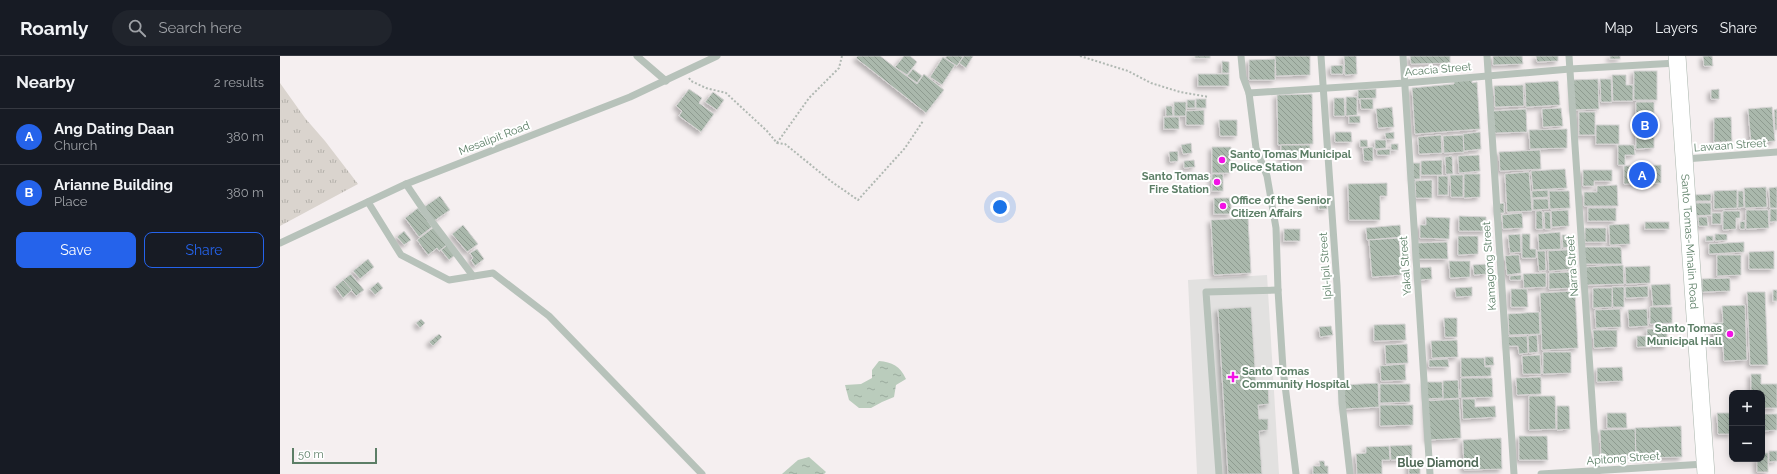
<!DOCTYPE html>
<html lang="en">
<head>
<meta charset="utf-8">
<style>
  :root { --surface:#171b24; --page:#20242c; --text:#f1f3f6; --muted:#9ea1a6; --line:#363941; --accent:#2563eb }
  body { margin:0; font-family:Raleway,sans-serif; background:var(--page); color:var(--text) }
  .controls { position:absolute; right:12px; bottom:12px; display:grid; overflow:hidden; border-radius:8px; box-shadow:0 2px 10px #0003 }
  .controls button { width:36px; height:36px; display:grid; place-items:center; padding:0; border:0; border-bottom:1px solid var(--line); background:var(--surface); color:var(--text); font:20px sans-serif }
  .scale { position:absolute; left:12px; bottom:10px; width:85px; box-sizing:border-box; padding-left:4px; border:2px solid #5c7e66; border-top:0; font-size:11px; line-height:14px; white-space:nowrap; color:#5c7e66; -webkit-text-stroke:3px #fff; paint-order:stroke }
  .you { position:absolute; left:720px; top:151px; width:14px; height:14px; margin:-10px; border:3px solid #fff; border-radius:50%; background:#1a73e8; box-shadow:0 0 0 6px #1a73e833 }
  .badge { display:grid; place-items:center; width:26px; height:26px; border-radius:50%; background:var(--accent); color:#fff; font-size:13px; font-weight:700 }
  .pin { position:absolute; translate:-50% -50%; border:2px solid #fff; box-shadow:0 1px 4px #0006 }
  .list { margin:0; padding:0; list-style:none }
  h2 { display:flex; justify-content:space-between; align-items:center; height:52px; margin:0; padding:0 16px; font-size:17px }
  h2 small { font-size:13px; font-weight:400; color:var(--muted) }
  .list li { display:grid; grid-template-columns:26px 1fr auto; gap:12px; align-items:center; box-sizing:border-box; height:56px; padding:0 16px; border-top:1px solid var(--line) }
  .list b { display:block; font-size:15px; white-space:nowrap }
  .list p { margin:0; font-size:13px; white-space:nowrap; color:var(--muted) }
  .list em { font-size:13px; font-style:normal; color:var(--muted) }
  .actions { display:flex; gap:8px; padding:12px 16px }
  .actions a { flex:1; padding:9px 0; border:1px solid var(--accent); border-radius:8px; text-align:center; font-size:14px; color:var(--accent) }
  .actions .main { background:var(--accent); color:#fff }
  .icon { flex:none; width:22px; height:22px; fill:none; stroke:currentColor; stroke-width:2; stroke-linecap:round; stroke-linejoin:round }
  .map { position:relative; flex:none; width:1497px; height:418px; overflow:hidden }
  header { display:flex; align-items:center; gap:24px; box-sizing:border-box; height:56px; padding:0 20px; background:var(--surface); border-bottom:1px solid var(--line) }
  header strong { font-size:19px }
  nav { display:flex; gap:22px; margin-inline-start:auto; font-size:14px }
  .search { width:280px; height:36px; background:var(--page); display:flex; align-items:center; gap:10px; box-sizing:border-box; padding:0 14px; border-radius:22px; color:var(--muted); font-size:15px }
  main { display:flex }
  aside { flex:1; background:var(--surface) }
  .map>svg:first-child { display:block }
  .built { fill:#e2e1e0 }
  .grass { fill:url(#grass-tufts) }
  .water { fill:url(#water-ripples) }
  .building { fill:url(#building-back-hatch); stroke:#d5d3d3; filter:url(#shadow) }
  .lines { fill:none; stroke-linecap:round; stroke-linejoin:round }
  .major-casing { stroke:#a9b5ac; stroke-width:18 }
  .path { stroke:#b0b8b2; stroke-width:2; stroke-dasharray:2 2; stroke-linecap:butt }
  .minor { stroke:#b7c2ba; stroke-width:7 }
  .major { stroke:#fff; stroke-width:17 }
  .poi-dot { fill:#f212e5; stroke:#fff; stroke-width:1.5 }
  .labels { text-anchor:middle; stroke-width:4; stroke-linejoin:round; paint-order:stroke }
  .street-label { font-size:11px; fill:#5c7e66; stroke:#fff }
  .poi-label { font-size:11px; font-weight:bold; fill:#5c7e66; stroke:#fff; text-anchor:start }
  .neighbourhood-label { font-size:12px; font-weight:bold; fill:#4f6856; stroke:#fff }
</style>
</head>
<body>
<header>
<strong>Roamly</strong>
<div class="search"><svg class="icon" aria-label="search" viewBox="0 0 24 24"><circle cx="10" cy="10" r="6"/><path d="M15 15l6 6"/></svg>Search here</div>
<nav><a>Map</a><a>Layers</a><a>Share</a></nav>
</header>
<main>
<aside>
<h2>Nearby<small>2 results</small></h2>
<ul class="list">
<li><span class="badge">A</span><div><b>Ang Dating Daan</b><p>Church</p></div><em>380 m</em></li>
<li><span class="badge">B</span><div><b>Arianne Building</b><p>Place</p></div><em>380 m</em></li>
</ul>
<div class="actions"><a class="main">Save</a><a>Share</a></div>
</aside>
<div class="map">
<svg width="1497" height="418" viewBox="0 0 1497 418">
  <defs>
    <pattern id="grass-tufts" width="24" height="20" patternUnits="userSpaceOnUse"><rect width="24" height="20" fill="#dad4ce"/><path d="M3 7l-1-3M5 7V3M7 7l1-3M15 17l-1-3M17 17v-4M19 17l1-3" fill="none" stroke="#b4b1ab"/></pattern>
    <pattern id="water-ripples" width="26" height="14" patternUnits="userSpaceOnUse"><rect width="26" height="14" fill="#baccbc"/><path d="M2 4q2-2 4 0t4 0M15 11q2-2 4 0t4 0" fill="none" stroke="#9aab9d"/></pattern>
    <pattern id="building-back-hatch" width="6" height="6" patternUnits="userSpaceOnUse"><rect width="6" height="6" fill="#aab8ac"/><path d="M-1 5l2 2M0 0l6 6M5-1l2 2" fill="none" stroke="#8e9b90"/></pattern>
    <filter id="shadow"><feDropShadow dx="-3" dy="3" stdDeviation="2" flood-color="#0004"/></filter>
  </defs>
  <rect width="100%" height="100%" fill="#f5eff0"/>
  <path class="built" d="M987,219l12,199h-82l-9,-194z"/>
  <path class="grass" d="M0,27l25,35 20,23 33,43 -78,42z"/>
  <g class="water">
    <path d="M599,305c13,1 21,5 27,18l-10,6 -2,12 -12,5 -11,6h-12l-10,-8 -4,-15 16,-1 11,-6v-8z"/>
    <path d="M529,401l17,15 -2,2h-42l16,-14z"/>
  </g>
  <g class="building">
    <path d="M578,0h22l37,28 7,-10 20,16 -18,23 -70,-55z"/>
    <path d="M624,0h6l7,6 -10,13 -12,-8z"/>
    <path d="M667,0h14l2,1 -6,9 -12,-8z"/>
    <path d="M684,0h9l-7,12 -7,-5z"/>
    <rect x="915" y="0" width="15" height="2"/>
    <path d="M995,0h35v19l-34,1z"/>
    <path d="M1064,0h12l1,18 -12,1z"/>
    <path d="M1130,0h40v7l-39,1z"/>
    <path d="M1213,0h29l1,8 -30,1z"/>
    <path d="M1256,0h22v5l-21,1z"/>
    <rect x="1330" y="0" width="10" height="3"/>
    <path d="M1423,0h9l1,10h-9z"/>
    <path d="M663,1l12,8 -13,20 -12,-8z"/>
    <path d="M995,3v21h-26v-20z"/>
    <path d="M942,5l7,1v11h-7z"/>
    <path d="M1063,9v9h-12v-8z"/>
    <path d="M633,13l9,7 -5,7 -10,-7z"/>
    <rect x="1354" y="15" width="23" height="29"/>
    <rect x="918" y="18" width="31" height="12"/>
    <path d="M1332,19h14v10h7v16h-20z"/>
    <path d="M1192,23v4l5,-1 3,47 -65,5 -3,-46 42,-4v-4z"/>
    <path d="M1318,23l1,30 -26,1v-30z"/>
    <path d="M1320,23h11l1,23h-11z"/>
    <path d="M1278,25l2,24 -34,2 -1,-24z"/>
    <path d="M1243,29l1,21 -29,1 -1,-21z"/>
    <path d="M409,33l13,9 -3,5 15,11 -13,18 -22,-16 3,-5 -6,-5z"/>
    <path d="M1096,33v9l-18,1v-9z"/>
    <path d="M1439,33v10h-8v-9z"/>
    <path d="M433,36l11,8 -7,10 -12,-8z"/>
    <path d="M1032,38l1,50 -35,1 -1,-50z"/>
    <path d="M1066,41h11v18l-11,1z"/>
    <path d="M1054,42h10l1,18h-11z"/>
    <rect x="916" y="43" width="10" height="9"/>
    <path d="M1080,43h13v10h-12z"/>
    <rect x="907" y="44" width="8" height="8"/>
    <rect x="894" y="46" width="12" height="14"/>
    <path d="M1356,46h18v46l-18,1z"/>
    <path d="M886,50h6l1,10h-7z"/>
    <path d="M1112,51l2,20 -16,1 -2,-19z"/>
    <path d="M1492,51l3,34 -24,2 -3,-34z"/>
    <path d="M1281,52l2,18 -20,1 -1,-18z"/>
    <path d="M1246,53l1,23 -32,1 -2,-22z"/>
    <path d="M1497,53v21h-2l-1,-20z"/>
    <path d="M924,54v15h-18v-14z"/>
    <rect x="1299" y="56" width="16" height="23"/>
    <rect x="1069" y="60" width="11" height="7"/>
    <rect x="884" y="61" width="15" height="12"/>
    <path d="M1451,61l1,25h-18v-24z"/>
    <path d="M939,64h18v16h-17z"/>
    <rect x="1316" y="69" width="23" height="19"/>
    <path d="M1287,73v19l-37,1 -1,-19z"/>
    <path d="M1055,76h16l1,10h-17z"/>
    <path d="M1114,76v7h-8l-1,-6z"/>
    <path d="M1200,76l1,17 -17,2 -1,-17z"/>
    <path d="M1161,79l1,18 -23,1 -1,-17z"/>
    <path d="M1183,79l1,17 -20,1 -1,-17z"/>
    <path d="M1080,84h7l1,7h-8z"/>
    <path d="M1095,84h11v8l-11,1z"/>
    <path d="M911,87l1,10 -9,1 -2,-9z"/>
    <rect x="1111" y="88" width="7" height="6"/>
    <rect x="1001" y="89" width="29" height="14"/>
    <path d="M1338,89h16l1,10h-10v10h-7z"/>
    <path d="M932,91h19l-1,26h-18z"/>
    <path d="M1093,91v14h-9l-1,-13z"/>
    <path d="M1110,93v6h-13v-5z"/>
    <path d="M1260,94l1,19 -41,2 -1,-19z"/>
    <path d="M898,95v10l-8,1 -1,-10z"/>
    <path d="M1199,99l1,16 -21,2 -1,-17z"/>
    <path d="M1172,100l1,18h-7l-1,-17z"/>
    <path d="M914,104l1,7 -11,1v-7z"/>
    <path d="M1162,104v15h-21v-14z"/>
    <rect x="1133" y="107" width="7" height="16"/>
    <path d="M1381,109v18l-37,1v-18z"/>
    <path d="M1285,113l2,19 -34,2 -2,-19z"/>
    <path d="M1303,114h29v11h-18v5h-11z"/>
    <path d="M1249,116l3,39 -25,1 -2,-38z"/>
    <rect x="932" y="118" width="11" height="17"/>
    <path d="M1184,118h16v23l-16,1z"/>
    <path d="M1170,119h13v22h-12z"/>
    <rect x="1158" y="120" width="10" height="19"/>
    <path d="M1152,124v18h-16l-1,-17z"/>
    <path d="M1107,127v13h-7v24h-31l-1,-36z"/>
    <path d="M1337,129l1,21h-34v-14h13v-6z"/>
    <path d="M1486,131l1,20 -22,1 -1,-20z"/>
    <path d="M1497,131v21h-7l-1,-20z"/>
    <path d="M1268,134v7l-16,1v-7z"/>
    <path d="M1457,134v18l-23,1v-18z"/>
    <path d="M1269,135h20l1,17 -20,1z"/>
    <path d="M1458,135h5l1,16 -6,1z"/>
    <path d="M1431,138v7h-17v-6z"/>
    <path d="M160,140l10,14 -16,11 -10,-14z"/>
    <rect x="934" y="142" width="17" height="16"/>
    <path d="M1253,143h15l1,10 -16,1z"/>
    <rect x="1039" y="145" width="8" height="8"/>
    <path d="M1224,147v10h-6l-1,-9z"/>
    <path d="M1414,147h17v12l-17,1z"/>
    <path d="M138,152l14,19 -13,10 -14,-19z"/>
    <rect x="1308" y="152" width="28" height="13"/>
    <path d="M1490,153h7v12l-7,1z"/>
    <path d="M1288,154l1,16 -17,1 -1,-16z"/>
    <path d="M1466,154h22l1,18 -23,1z"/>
    <path d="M1256,155h6l1,18h-7z"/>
    <path d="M1443,155h17v7h-4v11l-13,1z"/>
    <path d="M1264,156h6l1,17h-6z"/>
    <path d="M1242,157l1,15 -20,1 -1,-14z"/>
    <rect x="1432" y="157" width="9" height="11"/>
    <path d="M1179,160l27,1v14h-27z"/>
    <path d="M1146,161l24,1 -1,21 -29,-1v-13h6z"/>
    <path d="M1418,161h9l1,9h-9z"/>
    <path d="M968,162l3,55 -37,2 -3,-55z"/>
    <path d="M1465,165v8h-5v-7z"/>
    <rect x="1365" y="166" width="24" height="7"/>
    <path d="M1349,168l1,20 -20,1 -1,-20z"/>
    <path d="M183,169l15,19 -11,8 -15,-18z"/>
    <path d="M1120,169l1,12 -34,3 -1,-12z"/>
    <path d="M154,171l13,18 -8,6 -2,-3 -9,7 -11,-15z"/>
    <rect x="1305" y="172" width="21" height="14"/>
    <rect x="1004" y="173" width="16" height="12"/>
    <path d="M124,175l7,9 -7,5 -7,-8z"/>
    <path d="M1280,176l1,17 -22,1 -1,-16z"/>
    <path d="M1240,178l1,18 -11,1 -2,-18z"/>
    <path d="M1242,178h8v15h6v9h-14z"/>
    <path d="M1435,178h12v6l-12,1z"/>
    <path d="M1282,179h8l1,12 -8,1z"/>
    <path d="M1178,180h20v18l-20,1z"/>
    <rect x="1426" y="180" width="7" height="5"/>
    <path d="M1119,182l3,37 -30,2 -3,-37z"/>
    <path d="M1167,186l1,17h-31v-16z"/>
    <path d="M1464,186v10l-35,2v-10z"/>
    <path d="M167,189l8,10 -6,5 -8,-10z"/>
    <path d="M1304,191h37l1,17h-38z"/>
    <path d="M197,193l7,10 -9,7 -4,-6 2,-2 -3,-5z"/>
    <path d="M1284,194h7l1,6 -6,1v8l6,-1 1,5 -24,2 -1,-20z"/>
    <path d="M1257,195h8l1,19 -7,1z"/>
    <path d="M1494,195v18h-25v-17z"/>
    <path d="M1233,199h6l2,18 -14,2 -2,-19z"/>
    <path d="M1437,199h24v20l-24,1z"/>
    <path d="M88,203l6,8 -14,12 -7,-8z"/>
    <path d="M1169,205h21v16l-20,1z"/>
    <path d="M1207,208v10l-13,1 -1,-10z"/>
    <path d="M1343,209l1,19 -38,1v-18z"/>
    <path d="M1370,210v17l-24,1 -1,-17z"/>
    <path d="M1151,211l1,12 -13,1 -1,-12z"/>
    <path d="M1291,216l1,16 -23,1v-16z"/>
    <path d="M1266,217v14l-22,1 -1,-14z"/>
    <path d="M71,218l13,16 -8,6 -13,-16z"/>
    <path d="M1241,219v5h-11v-4z"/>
    <path d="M1450,222v13l-28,1v-13z"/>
    <path d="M63,224l9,10 -9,8 -8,-11z"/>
    <path d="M98,226l5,6 -8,7 -5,-6z"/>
    <path d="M1390,228l1,21 -18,1 -2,-21z"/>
    <path d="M1368,230v11l-22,1 -1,-11z"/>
    <path d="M1192,231v9l-16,1 -1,-9z"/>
    <path d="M1332,231h12v20h-11z"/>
    <path d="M1313,232h19v19l-19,1z"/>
    <path d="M1231,233h16l1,18h-17z"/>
    <rect x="1493" y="234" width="4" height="11"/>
    <path d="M1295,235l3,57 -36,2 -2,-57z"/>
    <path d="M1467,236h18l3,73h-18z"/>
    <path d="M1465,249l2,55 -23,1 -1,-17h-9l-1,-21h10l-1,-17z"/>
    <path d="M971,251l5,76 12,-1 1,22 -11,1 1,14h9v11l-9,1 3,43h-34l-10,-165z"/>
    <path d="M1370,251h22v16l-22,1z"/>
    <path d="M1340,253l1,18 -25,1 -1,-18z"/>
    <path d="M1367,253l1,17 -19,1 -1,-17z"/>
    <path d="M1259,256l1,22 -31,1 -1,-21z"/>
    <path d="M1164,262h13v19h-12z"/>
    <path d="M141,263l4,4 -5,5 -4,-5z"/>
    <path d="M1125,268l1,16 -32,1v-16z"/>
    <path d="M1051,270l2,9 -13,2 -1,-10z"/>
    <path d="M1367,273h20v17l-30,1v-11h10z"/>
    <path d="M1313,274h24v17l-23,1z"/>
    <path d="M159,278l3,3 -9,9 -4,-4z"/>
    <path d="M1257,279l1,17 -9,1 -1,-17z"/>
    <path d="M1247,280l1,17 -9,1 -1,-8h-10l-1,-9z"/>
    <path d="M1177,284l1,17 -26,1 -1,-17z"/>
    <path d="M1127,288l1,19 -22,1 -1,-19z"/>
    <path d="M1263,296h28v21l-28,1z"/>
    <path d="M1260,299l1,19h-18l-1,-18z"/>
    <path d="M1205,301h8l1,8 -9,1z"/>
    <path d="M1181,302h23l1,9h6v9l-30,1z"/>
    <path d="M1168,303l1,8h-20v-7z"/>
    <path d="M1125,308l1,16 -25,1 -1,-15z"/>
    <path d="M1342,311l1,14 -26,1v-14z"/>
    <path d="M1471,318h10v10h16v24h-15v-15h-11z"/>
    <path d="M1261,321v17l-24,1 -1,-17z"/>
    <path d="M1181,322h31l1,19 -32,1z"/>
    <path d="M1178,324l1,18 -16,1v-18z"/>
    <path d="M1145,326h17l1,16 -17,1z"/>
    <path d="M1098,327l1,24 -34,2 -1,-24z"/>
    <path d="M1100,328h30v18l-30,1z"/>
    <path d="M1249,340h26l1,33 -27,1z"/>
    <path d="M1179,343l2,39 -33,2 -2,-39z"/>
    <path d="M1182,343h13v8l20,-1 1,11 -33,2z"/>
    <path d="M1100,349h33v20l-33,1z"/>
    <path d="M1277,350h12l1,23 -13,1z"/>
    <path d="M1327,357h19l1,15h-20z"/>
    <path d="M1437,357h15v21h-14z"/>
    <path d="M1482,358h15v16l-15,1z"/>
    <path d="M1401,370l1,31 -46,1 -1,-30z"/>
    <path d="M1355,373l1,27 -35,1 -1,-27z"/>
    <path d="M1239,380h28l1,24h-29z"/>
    <path d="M1221,382l1,31 -38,1 -1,-30z"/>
    <path d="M1132,389v14l-21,1 -1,-14z"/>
    <path d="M1109,390l1,14h-8v14h-25l-1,-20 10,-1v-6z"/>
    <path d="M1489,395h8v10l-8,1z"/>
    <path d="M1482,397h6v19h-11v-13h5z"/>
    <path d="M1039,405h5l1,5h3v8h-15v-8h7z"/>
    <rect x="1129" y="406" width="11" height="12"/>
  </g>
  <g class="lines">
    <g class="major-casing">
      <g id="major">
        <path id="s1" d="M1397,0l29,418"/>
      </g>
    </g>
    <g class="path">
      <path d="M800,0l48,15 23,12 29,9 29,5"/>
      <path d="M409,22l2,3 15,7 20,5 41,38 10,12 8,1 47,38 26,18 47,-52 18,-27"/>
      <path d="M497,87l32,-45 30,-30 3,-12"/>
    </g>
    <g class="minor">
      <path d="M357,0l29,25"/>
      <path d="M961,0l2,21 6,16 7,55 11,28 9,52 2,62 5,79 13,105"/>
      <path d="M1041,0l16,229 5,118 8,71"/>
      <path d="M1123,0l27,418"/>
      <path d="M1207,0l27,418"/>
      <path d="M1289,0l28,418"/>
      <path d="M969,37l156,-10 165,-14 107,-6"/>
      <path d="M1405,103l92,-7"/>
      <path d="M126,128l21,31 46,61"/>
      <path d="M88,146l33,53 48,25 44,-7 56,43 153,158"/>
      <path d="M0,187l126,-59 224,-87 87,-41"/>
      <path d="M939,418l-13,-182 72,-2"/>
      <path d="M1261,418l164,-10"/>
    </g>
    <use href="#major" class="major"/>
  </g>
  <g class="poi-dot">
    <circle cx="942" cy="104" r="4"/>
    <circle cx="937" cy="126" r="4"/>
    <circle cx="943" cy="150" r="4"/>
    <circle cx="1450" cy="278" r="4"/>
    <path d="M951 315h4v4h4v4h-4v4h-4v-4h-4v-4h4z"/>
  </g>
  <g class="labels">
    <g class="street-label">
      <text transform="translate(1158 13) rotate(-5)" y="4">Acacia Street</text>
      <text transform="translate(214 82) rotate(-21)" y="4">Mesalipit Road</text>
      <text transform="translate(1450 89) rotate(-4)" y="4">Lawaan Street</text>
      <text dy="4" stroke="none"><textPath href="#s1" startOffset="186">Santo Tomas-Minalin Road</textPath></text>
      <text transform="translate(1045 210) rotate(-94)" y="4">Ipil-Ipil Street</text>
      <text transform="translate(1125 210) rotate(-94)" y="4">Yakal Street</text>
      <text transform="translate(1209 210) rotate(-94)" y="4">Kamagong Street</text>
      <text transform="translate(1292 210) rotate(-94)" y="4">Narra Street</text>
      <text transform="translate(1343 402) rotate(-4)" y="4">Apitong Street</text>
    </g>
    <g class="poi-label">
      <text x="950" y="102">Santo Tomas Municipal<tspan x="950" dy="13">Police Station</tspan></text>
      <text x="929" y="124" text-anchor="end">Santo Tomas<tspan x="929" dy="13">Fire Station</tspan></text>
      <text x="951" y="148">Office of the Senior<tspan x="951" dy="13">Citizen Affairs</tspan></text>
      <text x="1442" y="276" text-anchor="end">Santo Tomas<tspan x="1442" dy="13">Municipal Hall</tspan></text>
      <text x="962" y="319">Santo Tomas<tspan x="962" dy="13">Community Hospital</tspan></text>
    </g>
    <g class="neighbourhood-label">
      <text x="1158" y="411">Blue Diamond</text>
    </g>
  </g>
</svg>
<div class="controls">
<button>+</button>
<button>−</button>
</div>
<div class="scale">50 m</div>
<div class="you"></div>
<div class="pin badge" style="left:1362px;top:119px">A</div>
<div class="pin badge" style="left:1365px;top:69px">B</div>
</div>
</main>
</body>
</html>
